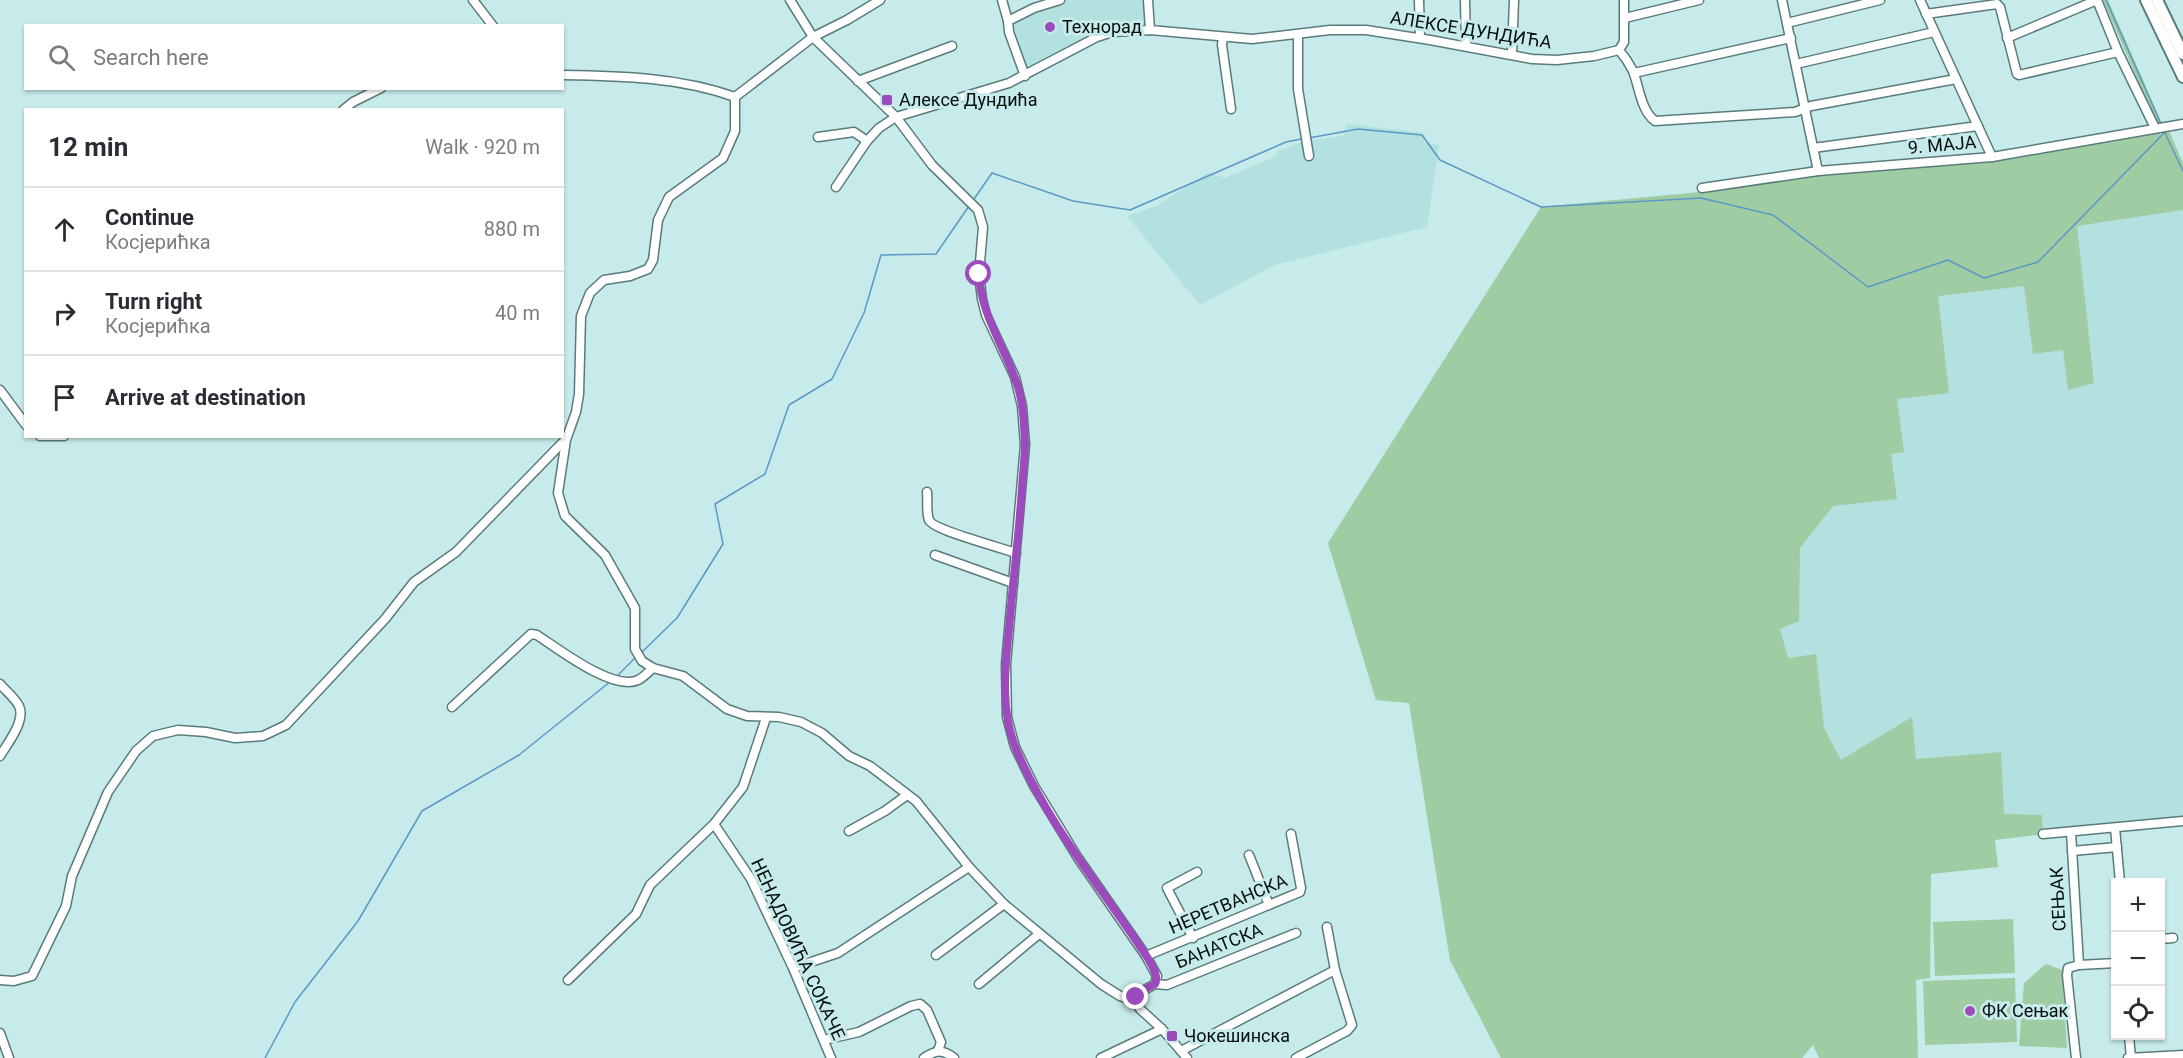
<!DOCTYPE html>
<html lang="en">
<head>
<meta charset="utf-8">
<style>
  :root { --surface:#fff; --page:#f7f7f7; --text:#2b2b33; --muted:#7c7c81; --line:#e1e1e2 }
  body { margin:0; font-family:Roboto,sans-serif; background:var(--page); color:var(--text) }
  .controls { position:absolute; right:18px; bottom:18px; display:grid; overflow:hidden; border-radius:0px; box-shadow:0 2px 4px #0004 }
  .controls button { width:54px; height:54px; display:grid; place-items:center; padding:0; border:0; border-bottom:2px solid var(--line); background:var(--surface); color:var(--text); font:30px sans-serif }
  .stop { position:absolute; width:18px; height:18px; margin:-14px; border:4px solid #9b4bbb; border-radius:50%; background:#fff }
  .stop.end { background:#9b4bbb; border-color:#fff; box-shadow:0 2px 6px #0008 }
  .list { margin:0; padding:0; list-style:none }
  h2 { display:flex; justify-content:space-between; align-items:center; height:78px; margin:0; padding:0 24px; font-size:26px }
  h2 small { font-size:20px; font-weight:400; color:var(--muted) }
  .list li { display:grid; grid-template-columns:39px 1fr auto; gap:18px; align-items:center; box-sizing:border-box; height:84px; padding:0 24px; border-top:2px solid var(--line) }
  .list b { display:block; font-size:22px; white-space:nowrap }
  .list p { margin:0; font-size:20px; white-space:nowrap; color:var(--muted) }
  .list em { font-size:20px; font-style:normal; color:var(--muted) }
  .icon { flex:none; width:33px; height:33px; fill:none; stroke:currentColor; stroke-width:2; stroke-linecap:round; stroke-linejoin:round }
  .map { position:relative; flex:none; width:2183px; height:1058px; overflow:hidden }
  .search { position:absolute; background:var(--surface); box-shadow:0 2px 4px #0004; left:24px; top:24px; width:540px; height:66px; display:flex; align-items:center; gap:15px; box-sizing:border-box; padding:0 21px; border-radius:0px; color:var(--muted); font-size:22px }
  .panel { position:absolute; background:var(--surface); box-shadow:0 2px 4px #0004; left:24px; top:108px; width:540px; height:330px; border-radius:0px }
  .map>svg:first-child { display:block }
  .built { fill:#b3e1e0 }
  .green { fill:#9fcca3 }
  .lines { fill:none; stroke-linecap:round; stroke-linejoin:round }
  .stream { stroke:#5a98c7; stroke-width:1.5 }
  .minor-casing { stroke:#5a7b7b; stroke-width:11 }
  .major-casing { stroke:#5a7b7b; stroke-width:14 }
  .minor { stroke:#fff; stroke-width:8 }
  .major { stroke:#fff; stroke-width:10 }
  .route { stroke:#9b4bbb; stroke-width:8 }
  .poi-dot { fill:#9b4bbb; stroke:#c7ebea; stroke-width:2 }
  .labels { text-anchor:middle; stroke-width:6; stroke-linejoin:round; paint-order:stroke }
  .poi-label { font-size:18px; fill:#040f0f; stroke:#c7ebea; text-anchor:start }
  .street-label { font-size:18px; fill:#040f0f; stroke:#c7ebea }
</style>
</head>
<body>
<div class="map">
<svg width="2183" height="1058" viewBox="0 0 2183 1058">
  <rect width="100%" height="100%" fill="#c7ebea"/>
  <g class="built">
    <path d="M1060,0h88l2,30 -32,1 -93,45 -16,-44 4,-15z"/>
    <path d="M1347,124l78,9 -1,10 15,2 -12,82 -152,38 -75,40 -73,-89 29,-10 51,-33 18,5 51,-22v-4l28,-11 39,-5z"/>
    <path d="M1818,171l365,9v641l-258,24 -123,213h-301l-51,-98 -41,-257 -33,-3 -48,-157 213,-336 160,-15z"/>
  </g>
  <g class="green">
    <path d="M2103,0h5l53,121 8,10 14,32v47l-106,16 17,157 -26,7 -5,-40 -30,4 -9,-68 -86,10 11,97 -52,6 7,53 -13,2 6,45 -64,7 -33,42 -1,73 -19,8 8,29 28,-4 8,74 17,32 71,-43 4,42 85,-7 3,62 38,1 1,19 -48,6 3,27 -67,7 -1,104 -14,2 2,78h-99l-6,-13 -11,13h-301l-51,-98 -41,-257 -33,-3 -48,-157 213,-336 160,-15 117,-21 174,-14 163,-29 7,8z"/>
    <path d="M2013,919l2,54 -80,3 -2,-54z"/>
    <path d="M2046,964l16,6 5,78 -48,-2 5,-63z"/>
    <path d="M2015,978l2,64 -92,3 -2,-64z"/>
  </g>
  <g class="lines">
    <g class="stream">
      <path d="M2106,0l55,124"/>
      <path d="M2164,131l19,40"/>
      <path d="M1309,138l49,-9 64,6 18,25 101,47 160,-9 72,17 95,72 80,-27 36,18 54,-16 127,-130"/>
      <path d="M974,199l18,-26 81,28 57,9 156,-68 15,-3"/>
      <path d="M641,653l36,-35 46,-74 -8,-40 50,-30 24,-69 43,-26 32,-66 17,-58 55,-1 33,-48"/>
      <path d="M617,676l18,-18"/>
      <path d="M265,1058l30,-56 63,-81 64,-110 97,-56 92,-74"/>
    </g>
    <g class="minor-casing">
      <g id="minor">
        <path d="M473,0l20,26"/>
        <path d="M790,0l23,37 83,80 36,48 46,45 5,17 -4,47 3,25 4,16 29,62 7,29 3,39 -19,219 1,53 8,30 19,39 44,72 68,98 11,20 -2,8 -16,9 -4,8"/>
        <path d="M880,0l-33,20 -34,17 -78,60v34l-12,27 -54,39 -11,23 -5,40 -5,9 -18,7 -26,4 -14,13 -9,23 -2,78 -3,18 -10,28 -8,53 7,23 40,39 30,53v41l7,12 11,7 30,8 44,33 20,7 32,1 22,5 21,11 27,23 21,10 46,35 53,66 35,37 97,80 19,12 15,5 5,8 22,20 25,29"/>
        <path d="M1002,0l6,21"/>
        <path d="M1148,0l2,30"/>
        <path d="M1419,0l1,38"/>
        <path d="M1465,0l1,46"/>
        <path d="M1782,0l36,171"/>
        <path d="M1920,0l72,157"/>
        <path d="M2097,0l21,52 37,76"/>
        <path d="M1926,14l71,-10 3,3 17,67 2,1 99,-23"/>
        <path d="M1625,18l74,-18"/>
        <path d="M1787,23l93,-23"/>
        <path d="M1298,35v54l11,67"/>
        <path d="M1223,38l-1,7 9,64"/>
        <path d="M2007,38l90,-38"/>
        <path d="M1619,50c6,7 10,13 14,21 6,15 8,40 22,50l140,-9 16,-6 145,-27"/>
        <path d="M1619,50l5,-8v-42"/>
        <path d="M1512,54l2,-54"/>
        <path d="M1796,64l138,-32"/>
        <path d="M1634,73l157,-35"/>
        <path d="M562,75c59,1 117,2 173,22"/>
        <path d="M1025,76l-16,-44 -1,-11 26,-13 26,-8"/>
        <path d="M858,81l94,-35"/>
        <path d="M343,110l10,-8 28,-14"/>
        <path d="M818,137l36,-5 13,9"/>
        <path d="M1813,148l165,-22"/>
        <path d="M836,187l31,-46 12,-13 17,-11 113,-34 88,-46 16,-5 37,-2 102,9 78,-9h36l64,10 102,19 25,1 37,-4 25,-6"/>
        <path d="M1702,188l116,-17 174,-14 191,-33"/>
        <path d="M0,390l26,35"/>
        <path d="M40,436h24"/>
        <path d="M927,492c1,8 -1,20 2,28 4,10 73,28 87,33"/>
        <path d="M935,555l78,28"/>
        <path d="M0,684c6,7 15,14 19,22 7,15 -12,38 -19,50"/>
        <path d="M452,707l79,-73 6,1c20,13 77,57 101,45 5,-2 10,-8 15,-12"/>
        <path d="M714,824l37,55 42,89 38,90"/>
        <path d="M2115,828l5,54"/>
        <path d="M849,831l36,-20 22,-16"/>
        <path d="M2071,832l8,133"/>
        <path d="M2043,834l140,-13"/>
        <path d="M2072,851l45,-4"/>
        <path d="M1249,855l20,50"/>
        <path d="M1193,938l-26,-50 30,-16"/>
        <path d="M2160,939l13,-1"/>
        <path d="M936,955l68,-51"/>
        <path d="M1146,956l154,-64 1,-4 -10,-54"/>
        <path d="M793,968l45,-15 131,-86"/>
        <path d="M0,980l14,1 18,-5 34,-70 6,-30 36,-84 28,-41 17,-15 25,-6 28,2 29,6 28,-2 23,-11 99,-106 29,-37 42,-30 109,-112"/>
        <path d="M568,980l68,-66 14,-29 64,-61 29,-37 23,-69"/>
        <path d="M979,984l60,-50"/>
        <path d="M1155,984l12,1 129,-52"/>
        <path d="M0,1033l9,25"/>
        <path d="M2129,1036l2,22"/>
        <path d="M824,1040l35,-8 52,-26 9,-2 7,6 14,32 -3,9"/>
        <path d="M1181,1051l154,-81"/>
        <path d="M924,1058c11,-8 18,-9 30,0"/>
        <path d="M1101,1058l61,-29"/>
        <path d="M1296,1058l51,-27 5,-6 -17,-55 -8,-43"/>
        <path d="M2076,1058l-9,-83 1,-7 11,-3 37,-2"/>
        <path d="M2128,1058l55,-3"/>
      </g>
    </g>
    <g class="major-casing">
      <g id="major">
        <path d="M2146,0l37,77"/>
        <path d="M2157,0l26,54"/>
      </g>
    </g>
    <use href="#minor" class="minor"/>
    <use href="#major" class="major"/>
  </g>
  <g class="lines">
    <path class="route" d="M979,274c2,39 22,67 35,102 9,20 10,45 11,67 0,15 -2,30 -3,45 -3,47 -9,93 -13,140 -4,39 -9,83 7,121 30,72 82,134 125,199 6,9 19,26 14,36l-17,9 -2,4"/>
  </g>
  <g class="poi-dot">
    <circle cx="1050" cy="27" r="6"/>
    <rect x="881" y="94" width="12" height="12" rx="3"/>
    <circle cx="1970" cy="1011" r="6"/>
    <rect x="1166" y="1030" width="12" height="12" rx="3"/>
  </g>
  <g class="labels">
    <g class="poi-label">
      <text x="1062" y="33">Технорад</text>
      <text x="899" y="106">Алексе Дундића</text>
      <text x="1982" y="1017">ФК Сењак</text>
      <text x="1184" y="1042">Чокешинска</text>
    </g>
    <g class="street-label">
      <text transform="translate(1471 30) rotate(9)" y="6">АЛЕКСЕ ДУНДИЋА</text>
      <text transform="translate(1942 145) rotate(-5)" y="6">9. МАЈА</text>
      <text transform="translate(2058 899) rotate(-93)" y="6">СЕЊАК</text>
      <text transform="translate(1228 904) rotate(-23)" y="6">НЕРЕТВАНСКА</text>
      <text transform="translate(1219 946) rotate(-22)" y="6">БАНАТСКА</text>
      <text transform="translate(798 949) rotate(65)" y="6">НЕНАДОВИЋА СОКАЧЕ</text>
    </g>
  </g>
</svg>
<div class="controls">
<button>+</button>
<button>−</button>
<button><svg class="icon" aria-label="locate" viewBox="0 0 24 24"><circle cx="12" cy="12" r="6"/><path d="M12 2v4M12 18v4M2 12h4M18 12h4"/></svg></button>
</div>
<div class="stop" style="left:979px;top:274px"></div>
<div class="stop end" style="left:1136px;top:997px"></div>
<div class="search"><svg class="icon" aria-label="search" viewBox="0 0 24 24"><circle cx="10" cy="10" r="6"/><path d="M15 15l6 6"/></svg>Search here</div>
<section class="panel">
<h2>12 min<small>Walk · 920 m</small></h2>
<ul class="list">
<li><svg class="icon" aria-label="ahead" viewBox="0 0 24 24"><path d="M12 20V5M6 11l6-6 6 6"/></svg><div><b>Continue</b><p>Косјерићка</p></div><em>880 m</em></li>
<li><svg class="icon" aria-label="right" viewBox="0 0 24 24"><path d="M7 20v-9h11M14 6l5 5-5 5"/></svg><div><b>Turn right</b><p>Косјерићка</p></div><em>40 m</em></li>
<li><svg class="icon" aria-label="arrive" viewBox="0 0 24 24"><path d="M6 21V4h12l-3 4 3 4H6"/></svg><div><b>Arrive at destination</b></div></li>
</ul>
</section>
</div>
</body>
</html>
